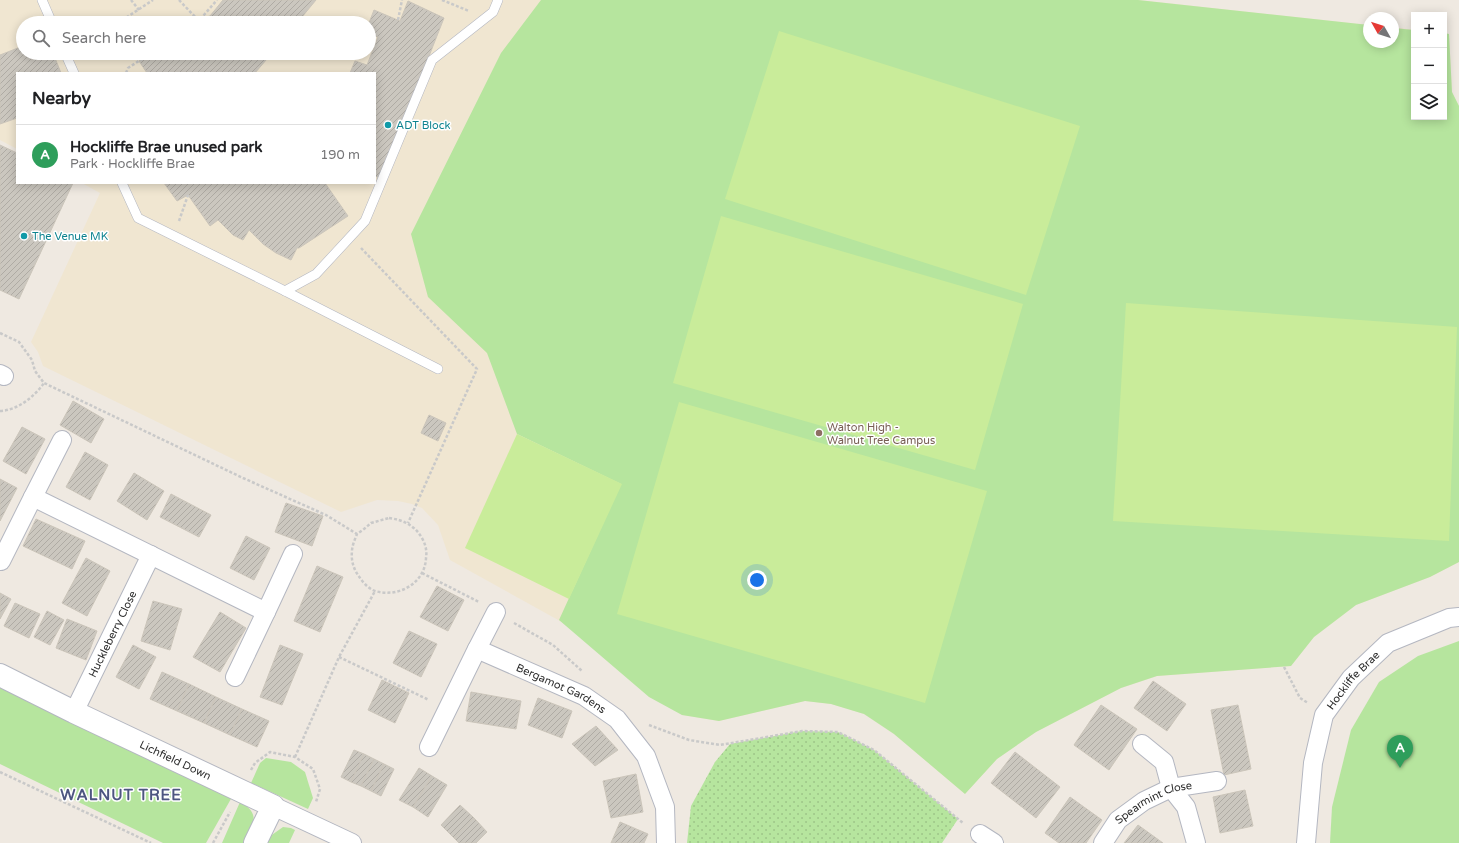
<!DOCTYPE html>
<html lang="en">
<head>
<meta charset="utf-8">
<style>
  :root { --surface:#fff; --page:#f2f2f2; --text:#202124; --muted:#757577; --line:#e0e0e0; --accent:#b45309 }
  body { margin:0; font-family:"Varela Round",sans-serif; background:var(--page); color:var(--text) }
  .controls { position:absolute; right:12px; top:12px; display:grid; overflow:hidden; border-radius:0px; box-shadow:0 2px 10px #0003 }
  .controls button { width:36px; height:36px; display:grid; place-items:center; padding:0; border:0; border-bottom:1px solid var(--line); background:var(--surface); color:var(--text); font:20px sans-serif }
  .compass { position:absolute; left:1363px; top:12px; width:36px; height:36px; border-radius:50%; background:var(--surface); box-shadow:0 2px 10px #0003; rotate:309deg }
  .you { position:absolute; left:757px; top:580px; width:14px; height:14px; margin:-10px; border:3px solid #fff; border-radius:50%; background:#1a73e8; box-shadow:0 0 0 6px #1a73e833 }
  .badge { display:grid; place-items:center; width:26px; height:26px; border-radius:50%; background:var(--accent); color:#fff; font-size:13px; font-weight:700 }
  .pin { position:absolute; translate:-50% -33px; filter:drop-shadow(0 1px 2px #0008) }
  .pin::after { content:''; position:absolute; top:21px; width:14px; height:12px; background:inherit; clip-path:polygon(0 0,100% 0,50% 100%) }
  .list { margin:0; padding:0; list-style:none }
  h2 { display:flex; justify-content:space-between; align-items:center; height:52px; margin:0; padding:0 16px; font-size:17px }
  h2 small { font-size:13px; font-weight:400; color:var(--muted) }
  .list li { display:grid; grid-template-columns:26px 1fr auto; gap:12px; align-items:center; box-sizing:border-box; height:60px; padding:0 16px; border-top:1px solid var(--line) }
  .list b { display:block; font-size:15px; white-space:nowrap }
  .list p { margin:0; font-size:13px; white-space:nowrap; color:var(--muted) }
  .list em { font-size:13px; font-style:normal; color:var(--muted) }
  .icon { flex:none; width:22px; height:22px; fill:none; stroke:currentColor; stroke-width:2; stroke-linecap:round; stroke-linejoin:round }
  .map { position:relative; flex:none; width:1459px; height:843px; overflow:hidden }
  .search { position:absolute; background:var(--surface); box-shadow:0 2px 10px #0003; left:16px; top:16px; width:360px; height:44px; display:flex; align-items:center; gap:10px; box-sizing:border-box; padding:0 14px; border-radius:22px; color:var(--muted); font-size:15px }
  .panel { position:absolute; background:var(--surface); box-shadow:0 2px 10px #0003; left:16px; top:72px; width:360px; height:112px; border-radius:0px }
  .map>svg:first-child { display:block }
  .education { fill:#f0e6d1; fill-rule:evenodd }
  .grass { fill:url(#grass-dots) }
  .park { fill:#b6e59e }
  .pitch { fill:#c9ec9a }
  .building { fill:url(#building-hatch); stroke:#cbc5ba }
  .lines { fill:none; stroke-linecap:round; stroke-linejoin:round }
  .lane-casing { stroke:#b4b7c1; stroke-width:10 }
  .street-casing { stroke:#b4b7c1; stroke-width:20 }
  .secondary-casing { stroke:#b4b7c1; stroke-width:24 }
  .path { stroke:#c9c9c9; stroke-width:2.5; stroke-dasharray:3 2; stroke-linecap:butt }
  .lane { stroke:#fff; stroke-width:9 }
  .street { stroke:#fff; stroke-width:18 }
  .secondary { stroke:#fff; stroke-width:22 }
  .path-bridge { stroke:#c9c9c9; stroke-width:2.5; stroke-dasharray:3 2; stroke-linecap:butt }
  .culture-dot { fill:#0f9aa8; stroke:#fff; stroke-width:1.5 }
  .education-dot { fill:#8d6e63; stroke:#fff; stroke-width:1.5 }
  .labels { text-anchor:middle; stroke-width:3; stroke-linejoin:round; paint-order:stroke }
  .culture-label { font-size:11px; fill:#0d838f; stroke:#fff; text-anchor:start }
  .education-label { font-size:11px; fill:#785e54; stroke:#fff; text-anchor:start }
  .street-label { font-size:11px; fill:#2e2e2e; stroke:#fff }
  .district-label { font-size:15px; font-weight:bold; letter-spacing:1px; fill:#4d5680; stroke:#fff }
</style>
</head>
<body>
<div class="map">
<svg width="1459" height="843" viewBox="0 0 1459 843">
  <defs>
    <pattern id="grass-dots" width="8" height="8" patternUnits="userSpaceOnUse"><rect width="8" height="8" fill="#b6e59e"/><path d="M2 2h.1M6 6h.1" fill="none" stroke="#9dc588" stroke-width="1.8" stroke-linecap="round"/></pattern>
    <pattern id="building-hatch" width="6" height="6" patternUnits="userSpaceOnUse"><rect width="6" height="6" fill="#cbc7bf"/><path d="M-1 1l2-2M0 6l6-6M5 7l2-2" fill="none" stroke="#afaba4"/></pattern>
  </defs>
  <rect width="100%" height="100%" fill="#efe9e1"/>
  <path class="education" d="M0,0h1139l230,25v17h24v-15l21,3v87h30v-84l5,1 3,58 7,14v456l-29,15 -74,28 -42,32 -23,29 -134,10 -36,12 -85,44 -39,27 -32,35 -71,-60 -30,-20 -33,-10 -26,-3 -86,20 -37,-6 -113,-89 -119,-66 -12,-35 -16,-17 -10,-4 -14,-3 -21,-1 -36,12 -298,-146 -5,-14 -7,-10 69,-149 -18,-10h293v-110h-358v76l-17,-9zM23,23h346v30h-346z"/>
  <path class="grass" d="M802,731l36,1 36,18 84,69 -16,24h-255l4,-37 24,-44 15,-18z"/>
  <g class="park">
    <path d="M541,0h597l231,25v17h24v-14l21,2v87h30v-84l5,1 3,58 7,14v456l-29,15 -74,28 -42,32 -23,29 -134,10 -36,12 -85,44 -39,27 -32,35 -71,-60 -30,-20 -33,-10 -26,-3 -86,20 -37,-6 -33,-18 -90,-77 62,-136 -104,-50 -30,-81 -59,-56 -17,-63 90,-181z"/>
    <path d="M1459,641v202h-129l2,-36 19,-77 28,-48 39,-26z"/>
    <path d="M0,687l232,110 -26,46h-43l-163,-79z"/>
    <path d="M266,758l25,4 14,10 8,26 -5,11 -57,-26 9,-20z"/>
    <path d="M240,802c21,11 14,24 5,41h-23z"/>
    <path d="M283,827l8,1 4,2 -6,13h-23l3,-6z"/>
  </g>
  <g class="pitch">
    <path d="M779,31l301,95 -54,169 -301,-96z"/>
    <path d="M721,216l302,88 -48,166 -302,-87z"/>
    <path d="M1126,303l331,24 -8,214 -336,-20z"/>
    <path d="M679,402l308,89 -62,212 -308,-89z"/>
    <path d="M517,434l105,50 -53,115 -104,-51z"/>
  </g>
  <g class="building">
    <path d="M223,0h93l-19,23h-99l5,-5 7,-2z"/>
    <path d="M408,1l36,17 -63,160 -6,-2v-103h-25l5,-12 12,4 11,-28 -9,-3v-11l5,-13 26,11z"/>
    <path d="M23,46v7h30l8,20h-44v45l-17,6v-69z"/>
    <path d="M151,53h121l-17,20h-108l-8,-12z"/>
    <path d="M0,145l17,8v30h56l-54,116 -19,-9z"/>
    <path d="M164,183h161l23,33 -49,32h-2l-6,12 -15,-7 -13,-9 -14,-14 -6,10 -10,-5 -15,-15 -8,6 -22,-31 -11,6z"/>
    <path d="M73,401l31,18 -13,24 -31,-18z"/>
    <path d="M429,415l17,8 -8,18 -17,-8z"/>
    <path d="M22,427l23,12 -19,35 -23,-13z"/>
    <path d="M85,452l23,13 -18,35 -24,-13z"/>
    <path d="M134,473l30,18 -17,29 -30,-19z"/>
    <path d="M0,479l17,9 -17,33z"/>
    <path d="M171,494l40,21 -12,22 -39,-20z"/>
    <path d="M286,503l37,13 -11,30 -37,-14z"/>
    <path d="M36,519l49,22 -13,28 -49,-23z"/>
    <path d="M246,536l24,12 -16,32 -24,-12z"/>
    <path d="M86,558l24,13 -23,45 -25,-13z"/>
    <path d="M317,566l26,11 -23,55 -26,-11z"/>
    <path d="M437,586l27,14 -16,31 -28,-14z"/>
    <path d="M0,593l11,6 -11,20z"/>
    <path d="M153,601l29,8 -12,41 -29,-9z"/>
    <path d="M15,603l25,11 -11,24 -25,-12z"/>
    <path d="M47,611l17,9 -14,25 -16,-8z"/>
    <path d="M220,612l26,16 -26,44 -27,-15z"/>
    <path d="M67,619l30,12 -11,29 -30,-12z"/>
    <path d="M409,631l28,13 -16,33 -28,-14z"/>
    <path d="M133,645l23,12 -17,32 -23,-12z"/>
    <path d="M280,645l23,9 -21,51 -22,-8z"/>
    <path d="M162,672l27,12 -12,27 -27,-12z"/>
    <path d="M382,680l27,13 -14,30 -27,-13z"/>
    <path d="M1153,681l33,23 -19,27 -33,-23z"/>
    <path d="M189,684l27,13 -12,26 -27,-12z"/>
    <path d="M471,692l50,9 -5,28 -50,-8z"/>
    <path d="M216,697l26,12 -12,26 -26,-12z"/>
    <path d="M538,698l34,13 -10,27 -34,-13z"/>
    <path d="M1101,705l36,24 -28,41 -35,-25z"/>
    <path d="M1238,705l13,64 -27,6 -13,-65z"/>
    <path d="M242,709l27,12 -12,26 -27,-12z"/>
    <path d="M596,726l22,24 -23,16 -23,-22z"/>
    <path d="M354,750l10,4 -13,28 -10,-5z"/>
    <path d="M1015,752l45,35 -24,31 -45,-35z"/>
    <path d="M364,754l10,5 -13,27 -10,-4z"/>
    <path d="M374,759l10,5 -13,27 -10,-5z"/>
    <path d="M384,764l10,5 -13,27 -10,-5z"/>
    <path d="M419,768l13,8 -19,31 -14,-7z"/>
    <path d="M636,774l7,38 -32,6 -8,-37z"/>
    <path d="M432,776l15,9 -19,32 -15,-10z"/>
    <path d="M1245,790l8,36 -33,7 -7,-36z"/>
    <path d="M1070,797l32,23 -16,23h-27l-14,-10z"/>
    <path d="M460,805l14,13 -20,20 -13,-13z"/>
    <path d="M474,818l13,14 -11,11h-17l-5,-5z"/>
    <path d="M620,822l28,12 -4,9h-33z"/>
    <path d="M1138,825l25,18h-39z"/>
  </g>
  <g class="lines">
    <g class="lane-casing">
      <g id="lane">
        <path d="M42,0l10,23"/>
        <path d="M65,53l9,20"/>
        <path d="M122,183l16,35 147,73 31,-17 49,-53 67,-161 61,-48 5,-12"/>
        <path d="M285,291l153,78"/>
      </g>
    </g>
    <g class="street-casing">
      <g id="street">
        <path d="M0,374l4,2"/>
        <path d="M62,440l-29,57 233,115 27,-58"/>
        <path d="M1,561l32,-64"/>
        <path d="M477,649l19,-37"/>
        <path d="M235,677l31,-65"/>
        <path id="s1" d="M74,712l77,-157"/>
        <path d="M1142,744l22,18 7,26 15,19 10,36"/>
        <path id="s2" d="M429,747l48,-98 107,47 33,23 29,37 19,51 1,36"/>
        <path d="M273,806l79,37"/>
        <path d="M980,834l14,9"/>
        <path id="s3" d="M1103,843l15,-23 26,-19 27,-13 46,-7"/>
        <path id="s4" d="M1306,843l7,-80 11,-48 27,-37 37,-35 61,-25 10,-1"/>
      </g>
    </g>
    <g class="secondary-casing">
      <g id="secondary">
        <path id="s5" d="M0,675l74,37 199,94 -18,37"/>
      </g>
    </g>
    <g class="path">
      <path d="M131,0l8,10"/>
      <path d="M442,0l27,11"/>
      <path d="M398,20l4,-20"/>
      <path d="M118,23l35,-23"/>
      <path d="M197,23l20,-23"/>
      <path d="M126,73l2,-5 23,-15"/>
      <path d="M179,221l9,-26"/>
      <path d="M361,248l116,121 -69,154"/>
      <path d="M0,333l19,9 13,18 3,11 9,12 199,95 83,37 31,19"/>
      <path d="M0,411c18,-1 34,-14 44,-28"/>
      <path d="M389,518c15,2 27,8 34,22 3,6 4,12 3,18 -1,25 -27,40 -51,33 -8,-3 -13,-10 -17,-16 -5,-7 -7,-16 -6,-24 0,-5 3,-12 5,-17l7,-5 7,-6z"/>
      <path d="M422,573l57,29"/>
      <path d="M514,623l39,22 29,26"/>
      <path d="M339,657l90,43"/>
      <path d="M1284,667l16,31 8,5"/>
      <path d="M649,725l40,15 31,5 82,-14 36,1 36,18 89,73"/>
      <path d="M295,757l44,-100 36,-66"/>
      <path d="M251,770l4,-7 15,-11 25,5 18,12 7,20 -4,13"/>
      <path d="M0,772l151,71"/>
      <path d="M213,843l17,-31"/>
    </g>
    <use href="#lane" class="lane"/>
    <use href="#street" class="street"/>
    <use href="#secondary" class="secondary"/>
    <path class="path-bridge" d="M179,0l20,21"/>
  </g>
  <g class="culture-dot">
    <circle cx="388" cy="125" r="4"/>
    <circle cx="24" cy="236" r="4"/>
  </g>
  <circle class="education-dot" cx="819" cy="433" r="4"/>
  <g class="labels">
    <g class="culture-label">
      <text x="396" y="129">ADT Block</text>
      <text x="32" y="240">The Venue MK</text>
    </g>
    <g class="education-label">
      <text x="827" y="431">Walton High -<tspan x="827" dy="13">Walnut Tree Campus</tspan></text>
    </g>
    <g class="street-label">
      <text dy="4" stroke="none"><textPath href="#s1" startOffset="87">Huckleberry Close</textPath></text>
      <text dy="4" stroke="none"><textPath href="#s4" startOffset="175">Hockliffe Brae</textPath></text>
      <text dy="4" stroke="none"><textPath href="#s2" startOffset="202">Bergamot Gardens</textPath></text>
      <text dy="4" stroke="none"><textPath href="#s5" startOffset="195">Lichfield Down</textPath></text>
      <text dy="4" stroke="none"><textPath href="#s3" startOffset="68">Spearmint Close</textPath></text>
    </g>
    <g class="district-label">
      <text x="121" y="800">WALNUT TREE</text>
    </g>
  </g>
</svg>
<div class="controls">
<button>+</button>
<button>−</button>
<button><svg class="icon" aria-label="layers" viewBox="0 0 24 24"><path d="M12 4l9 5-9 5-9-5zM3 14l9 5 9-5"/></svg></button>
</div>
<svg class="compass" viewBox="-18 -18 36 36"><path d="M0-13l5 13h-10z" fill="#e53935"/><path d="M0 13l5-13h-10z" fill="#757577"/></svg>
<div class="you"></div>
<div class="pin badge" style="left:1400px;top:768px;background:#2e9e5b">A</div>
<div class="search"><svg class="icon" aria-label="search" viewBox="0 0 24 24"><circle cx="10" cy="10" r="6"/><path d="M15 15l6 6"/></svg>Search here</div>
<section class="panel">
<h2>Nearby<small></small></h2>
<ul class="list">
<li><span class="badge" style="background:#2e9e5b">A</span><div><b>Hockliffe Brae unused park</b><p>Park · Hockliffe Brae</p></div><em>190 m</em></li>
</ul>
</section>
</div>
</body>
</html>
